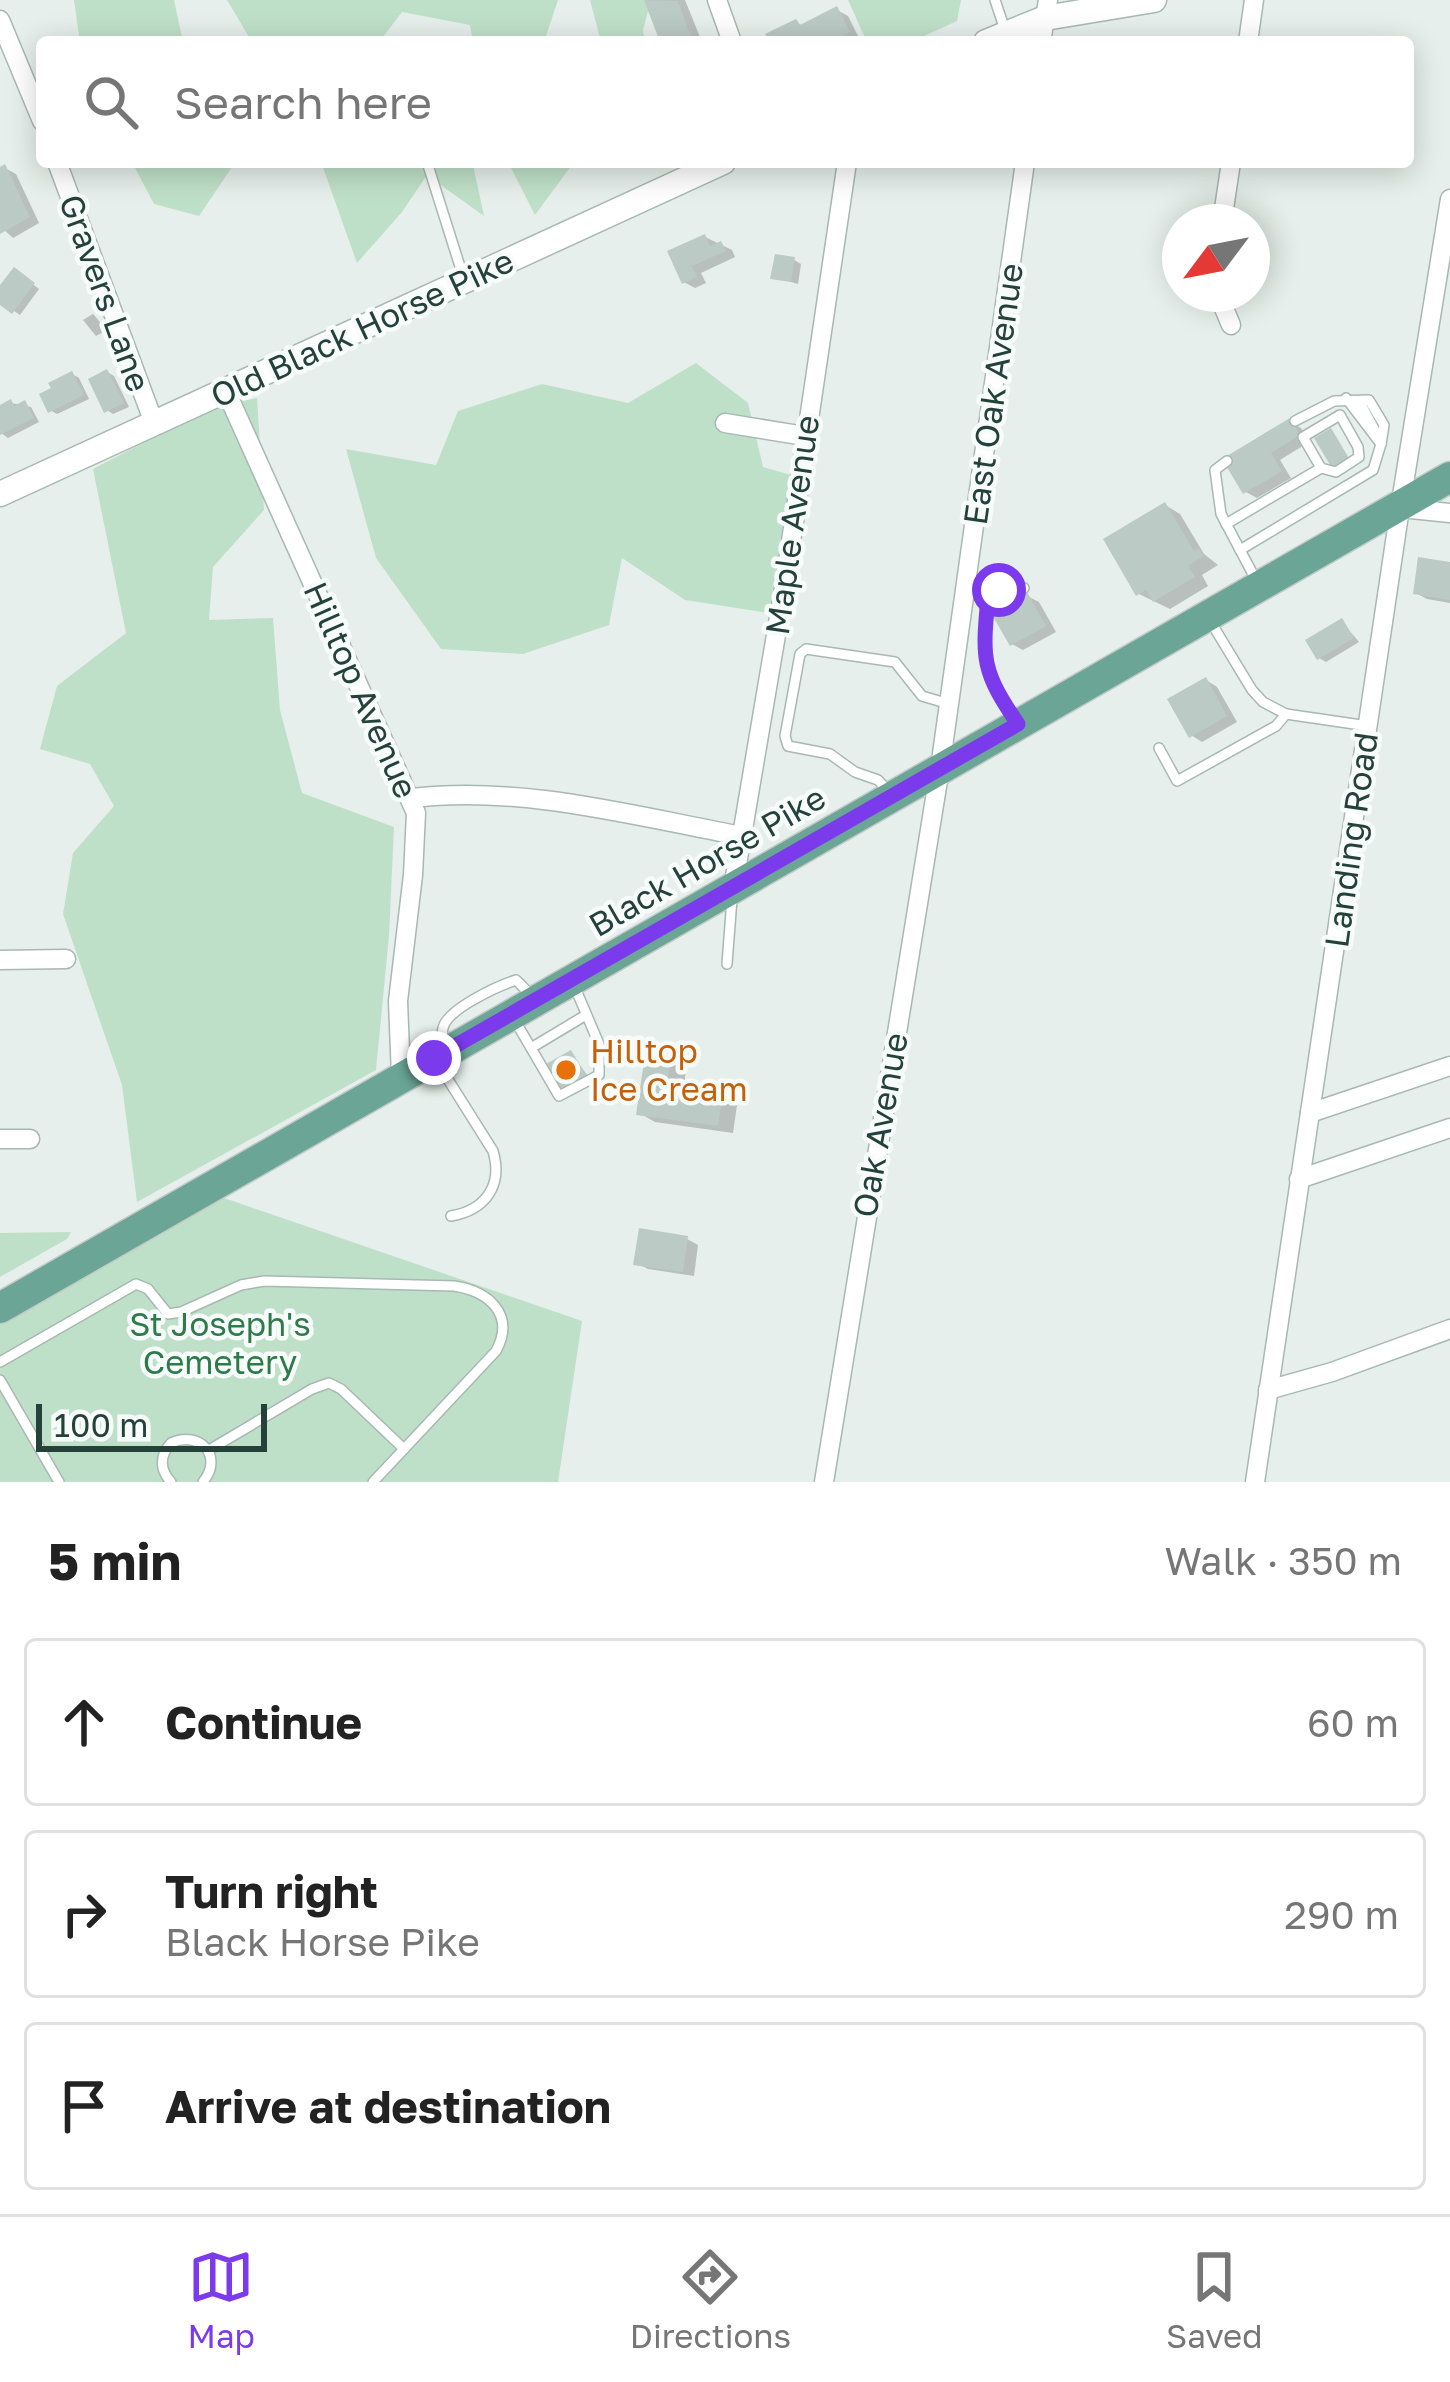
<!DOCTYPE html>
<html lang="en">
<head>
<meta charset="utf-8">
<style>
  :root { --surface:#fff; --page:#f6f6f6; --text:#222; --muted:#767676; --line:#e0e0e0; --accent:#7c3aed }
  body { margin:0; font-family:"Golos Text",sans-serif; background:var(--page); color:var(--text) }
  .compass { position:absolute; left:1162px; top:204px; width:108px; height:108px; border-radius:50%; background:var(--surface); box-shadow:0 6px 30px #0003; rotate:238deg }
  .scale { position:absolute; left:36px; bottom:30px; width:231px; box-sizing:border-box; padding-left:12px; border:6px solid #24423a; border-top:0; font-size:33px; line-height:42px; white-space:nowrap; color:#24423a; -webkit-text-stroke:9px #f7fbf9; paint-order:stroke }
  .stop { position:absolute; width:36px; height:36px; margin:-27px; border:9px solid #7c3aed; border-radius:50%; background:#fff }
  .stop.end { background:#7c3aed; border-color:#fff; box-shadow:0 3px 12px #0008 }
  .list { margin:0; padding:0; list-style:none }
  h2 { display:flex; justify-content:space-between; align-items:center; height:156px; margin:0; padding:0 48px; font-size:51px }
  h2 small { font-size:39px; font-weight:400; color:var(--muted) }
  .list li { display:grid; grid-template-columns:78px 1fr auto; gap:36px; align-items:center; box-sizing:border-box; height:168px; margin:0 24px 24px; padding:0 24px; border:3px solid var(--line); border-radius:12px }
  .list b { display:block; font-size:45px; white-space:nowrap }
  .list p { margin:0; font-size:39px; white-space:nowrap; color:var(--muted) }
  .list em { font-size:39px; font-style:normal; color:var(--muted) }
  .icon { flex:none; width:66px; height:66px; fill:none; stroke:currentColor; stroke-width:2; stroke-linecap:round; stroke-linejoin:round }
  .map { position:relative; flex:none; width:1450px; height:1482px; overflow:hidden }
  .search { position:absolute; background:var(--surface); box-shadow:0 6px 30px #0003; left:36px; right:36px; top:36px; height:132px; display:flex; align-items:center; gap:30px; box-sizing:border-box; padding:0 42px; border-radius:12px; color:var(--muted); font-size:45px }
  .sheet { height:732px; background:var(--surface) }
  nav { display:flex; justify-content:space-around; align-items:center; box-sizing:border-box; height:168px; border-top:3px solid var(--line); background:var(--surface); font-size:33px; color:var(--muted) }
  nav a { display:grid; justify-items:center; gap:6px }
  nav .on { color:var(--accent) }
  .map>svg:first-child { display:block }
  .green { fill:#bfe0c8 }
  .shadow { fill:#0003 }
  .building { fill:#bbcac4 }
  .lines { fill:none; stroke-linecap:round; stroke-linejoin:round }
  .service-casing { stroke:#a8b8b2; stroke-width:12 }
  .minor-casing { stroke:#a8b8b2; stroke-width:21 }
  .tertiary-casing { stroke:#a8b8b2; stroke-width:27 }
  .primary-casing { stroke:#c2cac8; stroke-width:33 }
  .service { stroke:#fff; stroke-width:9 }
  .minor { stroke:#fff; stroke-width:18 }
  .tertiary { stroke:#fff; stroke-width:24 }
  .primary { stroke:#6aa596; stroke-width:30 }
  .route { stroke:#7c3aed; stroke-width:15 }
  .food-dot { fill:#e8710a; stroke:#f7fbf9; stroke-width:4.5 }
  .labels { text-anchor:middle; stroke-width:9; stroke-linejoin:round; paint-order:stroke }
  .street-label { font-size:33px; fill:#24423a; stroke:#f7fbf9 }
  .food-label { font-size:33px; fill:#c56008; stroke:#f7fbf9; text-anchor:start }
  .park-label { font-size:33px; fill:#2d7a4b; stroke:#f7fbf9 }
</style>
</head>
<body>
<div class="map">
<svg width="1450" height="1482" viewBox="0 0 1450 1482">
  <rect width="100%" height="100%" fill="#e6efeb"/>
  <g class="green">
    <path d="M74,0h100l9,42h-103z"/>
    <path d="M227,0h331l-14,42h-71l-3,-17 -68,-13 -23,30h-127z"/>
    <path d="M590,0h61l-8,30 2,12h-44z"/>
    <path d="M848,0h113l-4,21 -46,21h-44z"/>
    <path d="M132,162h101l1,2 -35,52 -45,-12z"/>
    <path d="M321,162h154l-2,3 11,51 -57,-41 -25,37 -45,51z"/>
    <path d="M508,162h66l-39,53z"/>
    <path d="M696,363l52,40 15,64 28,8 -22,138 -84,-13 -63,-42 -13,67 -86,29 -82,-5 -65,-91 -30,-109 90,16 22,-54 84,-27 86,19z"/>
    <path d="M257,398l7,112 -51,57 -4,53 64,-2 7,92 22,83 92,34 -5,109 -13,134 -239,132 -15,-117 -59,-171 10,-61 41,-47 -24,-42 -50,-15 17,-63 69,-53 -33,-164 119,-62z"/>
    <path d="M204,1191l378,130 -24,161h-558v-174z"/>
    <path d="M71,1232l-4,7 -67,38v-44z"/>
  </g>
  <g class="shadow">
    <path d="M647,0h38l17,42h-39z"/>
    <path d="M837,10l11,6 11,22 -10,4h-77l24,-20 7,4z"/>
    <path d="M5,168l11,6 23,49 -26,15 -13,-12v-55z"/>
    <path d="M705,237l27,13 3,7 -34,16 5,10 -11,5 -11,-6z"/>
    <path d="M794,260l7,4 -3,20 -24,-7z"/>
    <path d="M21,275l18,14 -19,26 -20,-14v-11z"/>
    <path d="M93,314l14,16 -11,6 -13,-16z"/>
    <path d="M107,372l7,4 15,31 -16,7 -6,-4z"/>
    <path d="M72,374l7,4 10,21 -32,15 -7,-4z"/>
    <path d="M11,403l20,4 8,15 -31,16 -8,-6v-24z"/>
    <path d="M1290,422l11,6 8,14 -29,18 11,18 -34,20 -11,-6z"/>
    <path d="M1165,505l15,9 24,40 14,11 -16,10 6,11 -38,23 -31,-15z"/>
    <path d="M1450,565v38l-23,-4 -11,-6z"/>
    <path d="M1027,596l12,6 17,30 -33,18 -11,-6z"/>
    <path d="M1342,622l17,20 -33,20 -7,-4z"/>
    <path d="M1206,680l11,7 20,35 -35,20 -11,-7z"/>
    <path d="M571,1053l19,26 -20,12 -7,-4z"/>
    <path d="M670,1062l16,9 -3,20 39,5 15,9 -4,28 -78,-11 -16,-9z"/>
    <path d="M687,1239l11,6 -4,31 -46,-7 -11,-6z"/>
  </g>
  <g class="building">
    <path d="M644,0l34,1 15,41h-33z"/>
    <path d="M837,6l13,26 -21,10h-60l-4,-8 31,-15 4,6z"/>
    <path d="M5,164l25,53 -30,17v-67z"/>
    <path d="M705,234l5,12 11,-5 5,10 -34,15 5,11 -15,7 -15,-33z"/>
    <path d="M775,254l20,3 -4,25 -21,-3z"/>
    <path d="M14,267l21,16 -23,31 -12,-9v-20z"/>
    <path d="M107,369l17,34 -20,10 -16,-34z"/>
    <path d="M72,371l12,24 -36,18 -9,-19 12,-6 -3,-5z"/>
    <path d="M11,399l3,7 11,-6 9,18 -34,17v-30z"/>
    <path d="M1290,418l10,17 -29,18 11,18 -39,23 -21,-35z"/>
    <path d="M1331,428l19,32 -17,10 -19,-32z"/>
    <path d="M1165,502l29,49 5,-3 5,8 -16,10 7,11 -42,25 -7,-12 -10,6 -33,-57z"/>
    <path d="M1418,557l32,5v38l-37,-6z"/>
    <path d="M1027,592l19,34 -36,20 -19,-33z"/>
    <path d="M1342,618l12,20 -37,22 -12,-20z"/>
    <path d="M1206,677l21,39 -38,22 -22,-39z"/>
    <path d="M571,1050l15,25 -25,14 -15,-25z"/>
    <path d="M645,1055l26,4 -4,26 56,8 -5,33 -82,-11z"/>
    <path d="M639,1228l49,8 -5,36 -50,-7z"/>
  </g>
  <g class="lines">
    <g class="service-casing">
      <g id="service">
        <path d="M995,0l11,33"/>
        <path d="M427,162l36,114"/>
        <path d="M1356,403l6,3 17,32"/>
        <path d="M1295,421l39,-20 35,-1 15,25 -3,19"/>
        <path d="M1227,461l-12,9 6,44 35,66"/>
        <path d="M1226,524l95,-56 15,4 23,-15 -1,-10 -18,-32 -37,22 18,31"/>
        <path d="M1240,550l133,-80 8,-26 -35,-46"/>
        <path d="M1209,619l43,71 11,12 23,12"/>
        <path d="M1015,719c-34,-50 -33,-62 -26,-121l10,-8 25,-2"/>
        <path d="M1159,748l18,33 99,-55 10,-12 82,12"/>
        <path d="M890,793l-12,-13 -23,-8 -25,-18 -42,-8 -3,-10 15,-82 6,-5 89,13 27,34 27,8"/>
        <path d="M727,964l5,-65"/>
        <path d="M514,1019l45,77 40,-21v-31l-25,-59"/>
        <path d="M446,1047c-2,-6 -5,-13 -3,-19 4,-19 55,-42 73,-48l16,16"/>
        <path d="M531,1048l55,-33"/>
        <path d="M437,1062l56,89c10,34 -7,59 -42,65"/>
        <path d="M0,1362l136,-78 12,5 20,25 13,-2 60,-27 23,-4 190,5c34,5 62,28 42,65l-123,131"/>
        <path d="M0,1380l59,102"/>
        <path d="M209,1450l103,-61 17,-6 12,6 63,60"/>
        <path d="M171,1482c-12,-13 -11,-27 0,-39 29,-13 53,13 32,39"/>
      </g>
    </g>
    <g class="minor-casing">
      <g id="minor">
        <path d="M717,0l15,42"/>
        <path d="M0,20l42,101"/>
        <path d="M1041,42l7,-42"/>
        <path d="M1248,42l6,-42"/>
        <path d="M57,162l97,261"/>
        <path d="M1222,222l9,-60"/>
        <path d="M1218,294l13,31"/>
        <path d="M226,391l190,422 -3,62 -15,126 3,76"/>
        <path d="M725,423l80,13"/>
        <path d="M1401,508l49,5"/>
        <path d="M412,798c109,-13 222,18 330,38"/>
        <path d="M733,888l52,-306 62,-420"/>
        <path d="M0,960l66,-1"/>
        <path d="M1310,1113l140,-47"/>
        <path d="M0,1139h30"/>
        <path d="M1299,1179l151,-51"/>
        <path d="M1268,1390l64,-18 118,-43"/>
        <path d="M824,1482l116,-714 85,-606"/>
        <path d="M1255,1482l145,-974 50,-309"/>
      </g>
    </g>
    <g class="tertiary-casing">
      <g id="tertiary">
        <path d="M986,42l59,-24 109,-18"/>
        <path d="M0,494l723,-332"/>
      </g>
    </g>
    <g class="primary-casing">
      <path id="primary" d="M0,1308l1450,-831"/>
    </g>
    <use href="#service" class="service"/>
    <use href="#minor" class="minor"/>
    <use href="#tertiary" class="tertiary"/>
    <use href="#primary" class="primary"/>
  </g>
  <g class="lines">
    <path class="route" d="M434,1058l584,-334c-36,-53 -36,-64 -30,-126l11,-8"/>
  </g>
  <circle class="food-dot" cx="566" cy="1070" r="12"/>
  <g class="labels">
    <g class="street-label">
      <text transform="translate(105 293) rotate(70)" y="12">Gravers Lane</text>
      <text transform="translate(362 328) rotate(-25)" y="12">Old Black Horse Pike</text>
      <text transform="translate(993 394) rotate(-82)" y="12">East Oak Avenue</text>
      <text transform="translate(792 525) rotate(-82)" y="12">Maple Avenue</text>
      <text transform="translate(361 690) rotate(66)" y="12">Hilltop Avenue</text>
      <text transform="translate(1351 840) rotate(-82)" y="12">Landing Road</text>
      <text transform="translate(707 861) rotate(-30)" y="12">Black Horse Pike</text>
      <text transform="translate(880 1125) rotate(-80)" y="12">Oak Avenue</text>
    </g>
    <g class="food-label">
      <text x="590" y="1063">Hilltop<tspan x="590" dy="38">Ice Cream</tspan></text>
    </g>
    <g class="park-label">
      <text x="220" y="1336">St Joseph's<tspan x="220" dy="38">Cemetery</tspan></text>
    </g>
  </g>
</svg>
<svg class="compass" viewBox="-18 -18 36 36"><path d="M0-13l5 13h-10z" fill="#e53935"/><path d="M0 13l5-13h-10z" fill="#767676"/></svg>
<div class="scale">100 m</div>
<div class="stop" style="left:999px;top:590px"></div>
<div class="stop end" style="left:434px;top:1058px"></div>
<div class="search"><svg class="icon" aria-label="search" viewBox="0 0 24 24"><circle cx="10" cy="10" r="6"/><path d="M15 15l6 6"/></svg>Search here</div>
</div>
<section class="sheet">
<h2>5 min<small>Walk · 350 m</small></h2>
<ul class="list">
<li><svg class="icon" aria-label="ahead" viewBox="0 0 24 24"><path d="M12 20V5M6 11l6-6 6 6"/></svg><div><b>Continue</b></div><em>60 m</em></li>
<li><svg class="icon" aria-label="right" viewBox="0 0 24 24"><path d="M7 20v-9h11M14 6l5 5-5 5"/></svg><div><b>Turn right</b><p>Black Horse Pike</p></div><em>290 m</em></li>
<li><svg class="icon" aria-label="arrive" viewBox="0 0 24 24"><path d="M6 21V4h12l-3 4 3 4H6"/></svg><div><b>Arrive at destination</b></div></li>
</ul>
</section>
<nav>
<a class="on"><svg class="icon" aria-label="map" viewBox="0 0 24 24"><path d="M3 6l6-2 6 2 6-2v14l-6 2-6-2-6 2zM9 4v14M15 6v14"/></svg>Map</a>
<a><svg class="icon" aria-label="directions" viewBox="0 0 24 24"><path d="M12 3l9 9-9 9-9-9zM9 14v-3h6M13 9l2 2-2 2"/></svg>Directions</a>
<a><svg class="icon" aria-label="saved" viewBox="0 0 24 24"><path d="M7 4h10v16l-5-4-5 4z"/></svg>Saved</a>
</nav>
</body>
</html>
